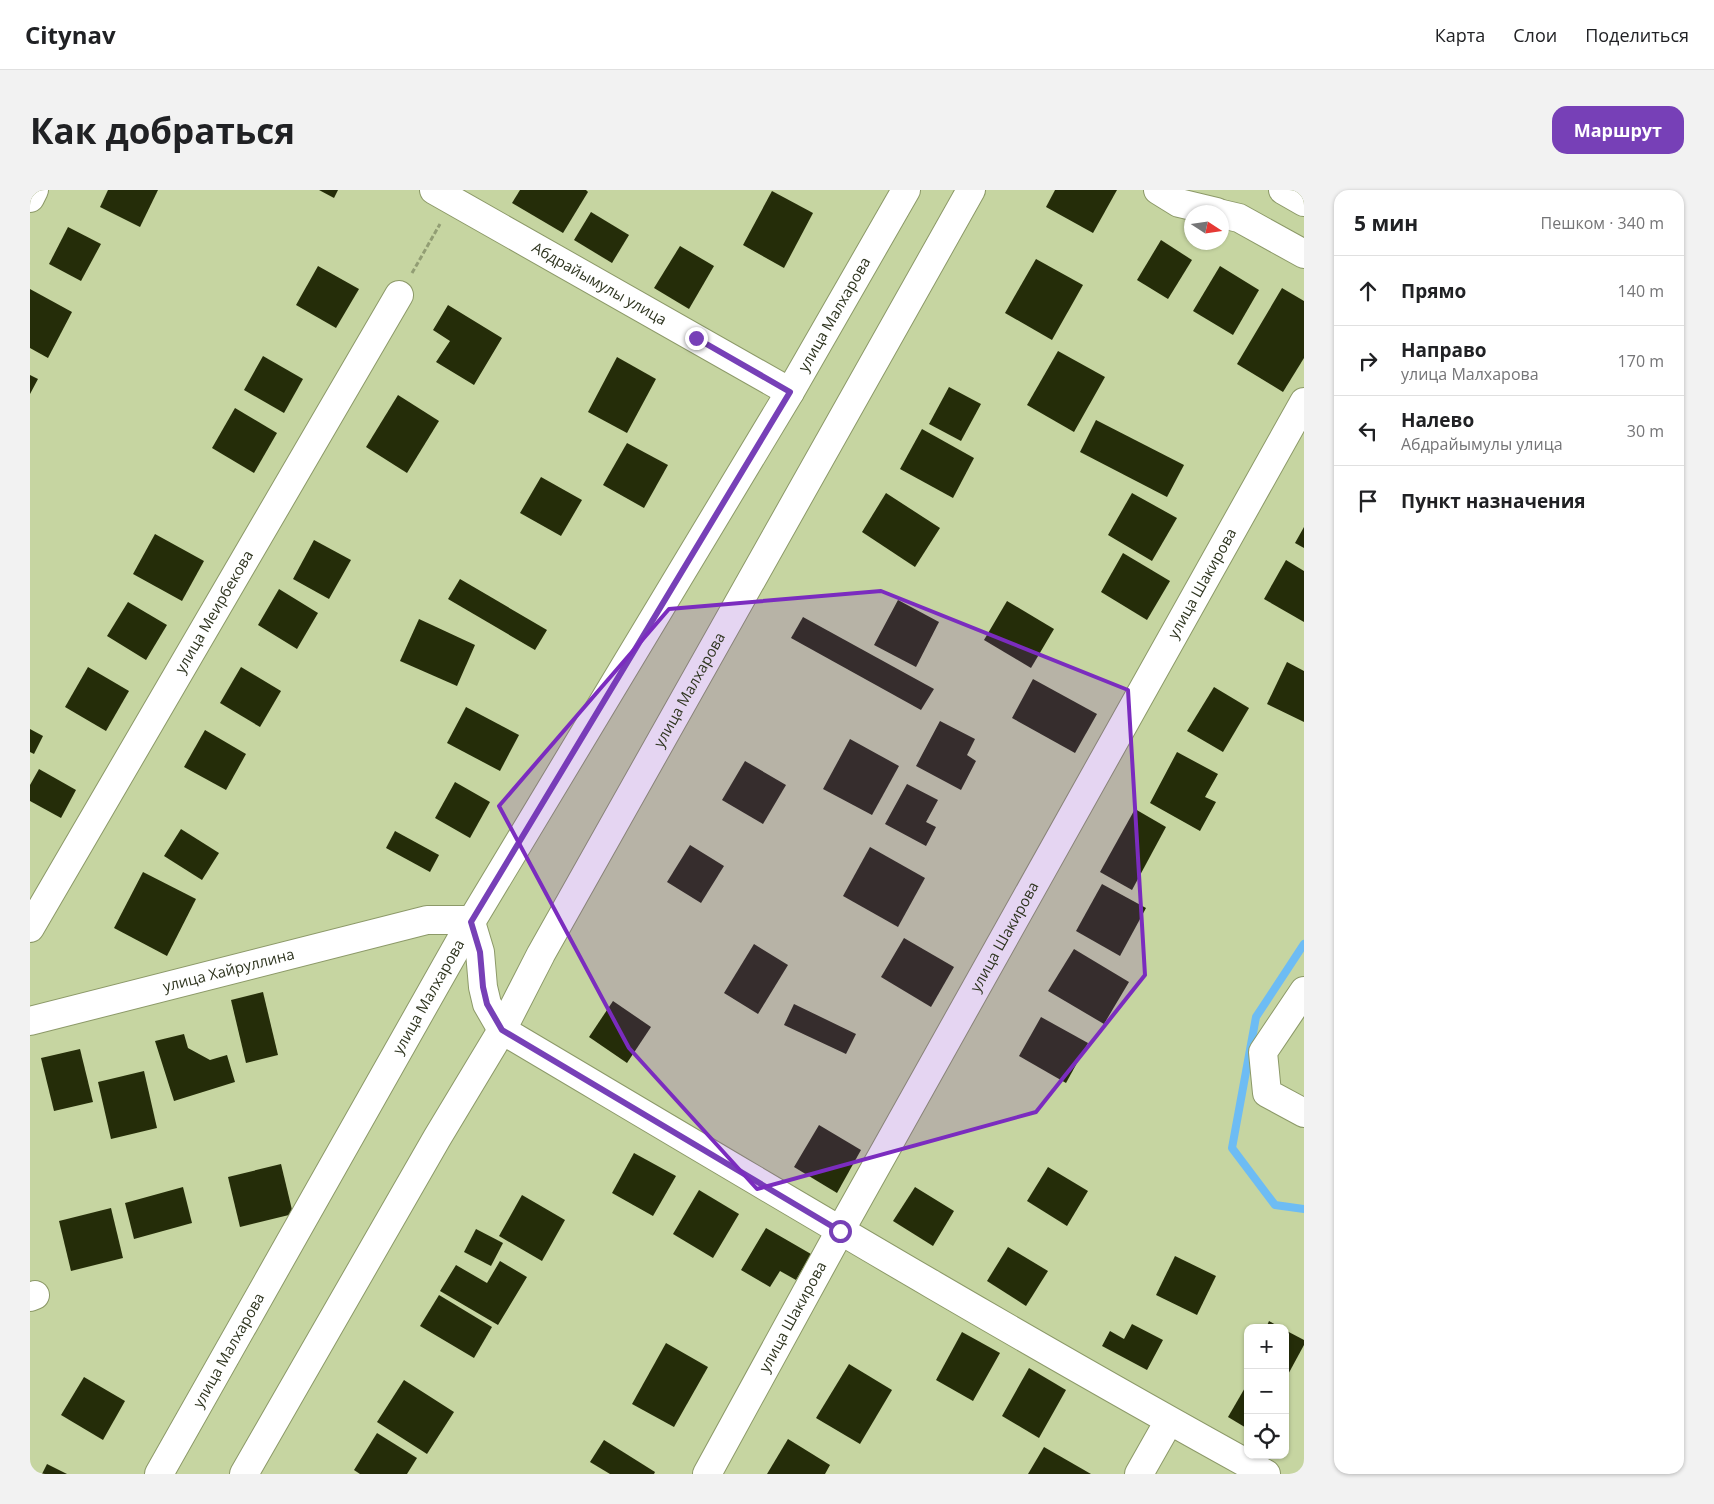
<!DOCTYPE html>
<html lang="ru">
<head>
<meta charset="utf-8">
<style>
  :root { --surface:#fff; --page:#f2f2f2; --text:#202124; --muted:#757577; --line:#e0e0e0; --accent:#7740b7 }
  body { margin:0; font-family:"Open Sans",sans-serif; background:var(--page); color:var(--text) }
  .controls { position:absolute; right:15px; bottom:15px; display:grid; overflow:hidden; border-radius:10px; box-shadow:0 1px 4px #0004 }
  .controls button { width:45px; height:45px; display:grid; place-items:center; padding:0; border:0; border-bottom:1px solid var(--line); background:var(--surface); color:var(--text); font:25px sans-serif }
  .compass { position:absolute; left:1154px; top:15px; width:45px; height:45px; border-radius:50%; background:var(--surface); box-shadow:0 1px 4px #0004; rotate:102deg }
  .stop { position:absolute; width:15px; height:15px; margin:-11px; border:4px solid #7740b7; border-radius:50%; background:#fff }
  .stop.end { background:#7740b7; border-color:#fff; box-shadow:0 1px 5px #0008 }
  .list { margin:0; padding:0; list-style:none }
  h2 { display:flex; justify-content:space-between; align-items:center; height:65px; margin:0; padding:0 20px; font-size:21px }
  h2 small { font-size:16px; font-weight:400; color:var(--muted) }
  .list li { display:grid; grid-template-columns:32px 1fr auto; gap:15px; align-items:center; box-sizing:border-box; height:70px; padding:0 20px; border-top:1px solid var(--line) }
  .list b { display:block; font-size:19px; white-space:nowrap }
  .list p { margin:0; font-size:16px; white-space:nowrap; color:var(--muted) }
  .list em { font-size:16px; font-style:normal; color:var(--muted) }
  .icon { flex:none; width:28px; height:28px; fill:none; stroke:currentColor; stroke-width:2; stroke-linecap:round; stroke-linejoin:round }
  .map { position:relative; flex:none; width:1274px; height:1284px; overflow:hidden; border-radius:15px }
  header { display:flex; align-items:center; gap:30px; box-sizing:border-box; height:70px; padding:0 25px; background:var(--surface); border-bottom:1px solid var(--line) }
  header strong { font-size:24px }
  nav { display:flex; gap:28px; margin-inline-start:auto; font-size:18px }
  .intro { display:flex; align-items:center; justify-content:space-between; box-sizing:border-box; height:120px; padding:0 30px }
  h1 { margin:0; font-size:35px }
  .button { padding:12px 22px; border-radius:15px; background:var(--accent); color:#fff; font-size:18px; font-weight:700 }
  main { display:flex; gap:30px; padding:0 30px }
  aside { flex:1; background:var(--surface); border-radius:15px; box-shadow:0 1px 4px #0004 }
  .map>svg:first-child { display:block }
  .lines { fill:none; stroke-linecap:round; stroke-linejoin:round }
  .stream { stroke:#6dbcf4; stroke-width:8 }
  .building { fill:#252d09 }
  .street-casing { stroke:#8c9968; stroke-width:30 }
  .secondary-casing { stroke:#8c9968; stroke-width:30 }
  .path { stroke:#929e74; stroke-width:3; stroke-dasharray:5 2.5; stroke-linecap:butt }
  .street { stroke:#fff; stroke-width:28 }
  .secondary { stroke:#fff; stroke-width:28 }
  .route { stroke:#7740b7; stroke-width:6 }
  .marked { fill:#7b2cbf; fill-opacity:0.2; stroke:#7b2cbf; stroke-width:4; stroke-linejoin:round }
  .labels { text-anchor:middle; stroke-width:5; stroke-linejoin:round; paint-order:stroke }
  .street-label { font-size:15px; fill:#2f3520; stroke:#d3e2ae }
</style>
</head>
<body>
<header>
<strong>Citynav</strong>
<nav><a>Карта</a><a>Слои</a><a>Поделиться</a></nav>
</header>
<div class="intro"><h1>Как добраться</h1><a class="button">Маршрут</a></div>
<main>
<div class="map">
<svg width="1274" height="1284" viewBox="0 0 1274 1284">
  <rect width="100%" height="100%" fill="#c6d5a1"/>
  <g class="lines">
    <path class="stream" d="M1274,754l-48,73 -24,131 43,57 29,4"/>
  </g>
  <g class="building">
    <path d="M78,0h50l-18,37 -40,-20z"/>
    <path d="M289,0h19l-4,8z"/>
    <path d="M490,0h66l2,2 -25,41 -51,-30z"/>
    <path d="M1025,0h62l-24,43 -47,-26z"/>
    <path d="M742,1l41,22 -29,55 -41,-23z"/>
    <path d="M561,22l38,23 -17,28 -38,-23z"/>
    <path d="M38,37l33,17 -20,37 -32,-17z"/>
    <path d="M1131,50l31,20 -24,39 -31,-19z"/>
    <path d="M650,56l34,20 -25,43 -35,-21z"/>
    <path d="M1006,69l47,26 -31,55 -47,-27z"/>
    <path d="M288,76l41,23 -23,39 -40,-23z"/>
    <path d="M1190,76l39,24 -26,45 -40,-24z"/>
    <path d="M1252,98l22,13v57l-21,34 -46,-28z"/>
    <path d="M0,99l42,23 -24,46 -18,-10z"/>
    <path d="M418,115l54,33 -28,47 -38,-23 14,-21 -17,-11z"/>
    <path d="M1028,161l47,26 -31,55 -47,-27z"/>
    <path d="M233,166l40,23 -19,34 -40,-23z"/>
    <path d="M587,167l39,22 -29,54 -39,-21z"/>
    <path d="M0,185l8,4 -8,15z"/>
    <path d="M919,197l32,17 -20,37 -32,-17z"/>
    <path d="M368,205l41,26 -32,52 -41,-26z"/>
    <path d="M205,218l42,25 -23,40 -42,-25z"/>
    <path d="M1066,230l88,45 -17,32 -87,-45z"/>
    <path d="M892,239l52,29 -21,40 -53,-29z"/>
    <path d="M597,253l41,22 -24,43 -41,-23z"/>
    <path d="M511,287l41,23 -21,36 -41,-23z"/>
    <path d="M856,303l54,35 -25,39 -53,-35z"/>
    <path d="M1102,303l45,25 -25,43 -44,-26z"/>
    <path d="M1274,337v21l-9,-5z"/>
    <path d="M125,344l49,27 -22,40 -49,-27z"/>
    <path d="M284,350l37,20 -22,39 -36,-20z"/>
    <path d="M1093,363l47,28 -23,39 -46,-28z"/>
    <path d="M1256,370l18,11v51l-40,-23z"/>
    <path d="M430,389l87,51 -12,20 -87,-51z"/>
    <path d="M249,399l39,24 -21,36 -39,-24z"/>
    <path d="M868,410l41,22 -23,45 -42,-22z"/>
    <path d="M977,411l47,28 -23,39 -47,-28z"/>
    <path d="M98,412l39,23 -21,35 -39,-24z"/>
    <path d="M773,427l131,72 -13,21 -130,-72z"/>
    <path d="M389,429l56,26 -18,41 -57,-25z"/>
    <path d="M1257,472l17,9v51l-37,-18z"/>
    <path d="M58,477l41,24 -23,40 -41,-24z"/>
    <path d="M211,477l40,24 -21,36 -40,-24z"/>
    <path d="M1003,489l64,35 -22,39 -63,-35z"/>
    <path d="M1184,497l35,21 -26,44 -36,-21z"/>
    <path d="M436,517l53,28 -19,36 -53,-28z"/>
    <path d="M910,531l35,18 -8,16 9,6 -15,29 -45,-24z"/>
    <path d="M0,539l13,7 -9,18 -4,-2z"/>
    <path d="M175,540l41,24 -20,36 -42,-23z"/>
    <path d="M820,549l49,27 -27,49 -49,-26z"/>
    <path d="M1147,562l41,22 -13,23 11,5 -16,29 -50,-28z"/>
    <path d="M715,571l41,24 -23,39 -41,-24z"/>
    <path d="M9,579l37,21 -15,28 -31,-17v-16z"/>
    <path d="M425,592l35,20 -20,36 -35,-20z"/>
    <path d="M877,594l31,16 -12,22 10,5 -10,19 -41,-22z"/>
    <path d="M1105,619l31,18 -34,63 -32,-18z"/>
    <path d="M151,639l38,24 -17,27 -38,-24z"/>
    <path d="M365,641l44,24 -9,17 -44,-24z"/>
    <path d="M660,655l34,21 -23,37 -34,-21z"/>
    <path d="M840,657l55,31 -27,49 -55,-31z"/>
    <path d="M113,682l53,27 -29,57 -53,-28z"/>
    <path d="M1072,694l44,24 -26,48 -44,-25z"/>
    <path d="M874,748l50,29 -23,40 -50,-30z"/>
    <path d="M724,754l34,21 -30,49 -34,-21z"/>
    <path d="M1044,759l55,33 -25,42 -56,-33z"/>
    <path d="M233,802l15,63 -32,8 -15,-63z"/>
    <path d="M583,811l38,26 -24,36 -38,-26z"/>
    <path d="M764,814l62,30 -10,20 -62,-29z"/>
    <path d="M1011,827l47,26 -22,40 -47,-27z"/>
    <path d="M154,844l4,14 22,12 17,-5 8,27 -61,19 -19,-60z"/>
    <path d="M50,859l13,53 -39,9 -13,-53z"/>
    <path d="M114,881l13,57 -46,11 -13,-57z"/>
    <path d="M789,935l42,25 -24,43 -43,-26z"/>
    <path d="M604,963l42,23 -23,40 -41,-23z"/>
    <path d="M251,974l12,50 -53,13 -12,-50z"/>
    <path d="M1018,977l40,24 -21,35 -40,-25z"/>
    <path d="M153,997l9,36 -58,16 -9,-36z"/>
    <path d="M885,997l39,24 -21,35 -40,-25z"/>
    <path d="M669,1000l40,24 -26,44 -40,-24z"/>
    <path d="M492,1005l43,25 -23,41 -43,-25z"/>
    <path d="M81,1018l12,50 -52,13 -12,-50z"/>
    <path d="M736,1038l45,26 -15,26 -16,-9 -10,16 -29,-17z"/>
    <path d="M446,1039l27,14 -12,23 -27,-14z"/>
    <path d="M978,1057l40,24 -22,35 -39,-25z"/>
    <path d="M1145,1066l41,20 -19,39 -41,-20z"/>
    <path d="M470,1071l27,16 -29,48 -58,-34 16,-26 31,18z"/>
    <path d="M409,1105l53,32 -18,31 -54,-32z"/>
    <path d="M1239,1131l12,7h-15z"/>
    <path d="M1102,1134l31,16 -16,30 -45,-24 8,-15 14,8z"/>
    <path d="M1255,1140l19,10v5l-19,35z"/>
    <path d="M932,1142l38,21 -27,48 -37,-21z"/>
    <path d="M636,1153l42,24 -34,60 -42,-23z"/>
    <path d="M819,1174l43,26 -32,54 -44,-26z"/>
    <path d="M999,1178l37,22 -27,48 -37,-22z"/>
    <path d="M54,1187l41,24 -22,39 -42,-25z"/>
    <path d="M374,1190l50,32 -27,42 -50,-32z"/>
    <path d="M1216,1196l2,1v42l-20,-12z"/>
    <path d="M347,1243l40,25 -10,16h-47l-6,-4z"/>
    <path d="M758,1249l42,26 -5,9h-58z"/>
    <path d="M574,1250l51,32 -1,2h-44l-20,-12z"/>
    <path d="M1014,1257l47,27h-63z"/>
    <path d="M17,1274l20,10h-25z"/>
  </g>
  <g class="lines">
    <g class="street-casing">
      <g id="street">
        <path id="s1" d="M404,0l356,202"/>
        <path d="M1128,0l21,13 38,9"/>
        <path d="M0,8l4,-8"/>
        <path d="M1192,24l17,4 65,36"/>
        <path id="s2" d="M0,738l369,-633"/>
        <path d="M1274,801l-41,61 4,41 37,20"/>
        <path id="s3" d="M0,831l397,-101h40l4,2 9,30 3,35 4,17 15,26c253,150 506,302 764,444"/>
        <path d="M0,1107l5,-2"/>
        <path id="s4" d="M129,1284l312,-552 319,-530 116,-202"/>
        <path id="s5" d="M214,1284l193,-336 65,-108 39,-76 430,-764"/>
        <path id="s6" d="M677,1284l133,-243 464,-829"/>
        <path d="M1109,1284l30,-53"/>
      </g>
    </g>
    <g class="secondary-casing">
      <path id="secondary" d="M1253,0l21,12"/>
    </g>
    <path class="path" d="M382,83l28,-49"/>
    <use href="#street" class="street"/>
    <use href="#secondary" class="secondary"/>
  </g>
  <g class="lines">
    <path class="route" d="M666,148l94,54 -319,530 9,30 3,35 4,17 15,26 338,201"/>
  </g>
  <path class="marked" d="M851,401l247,99 17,285 -109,137 -279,77 -128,-141 -130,-242 170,-197z"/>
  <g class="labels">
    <g class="street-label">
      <text dy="5" stroke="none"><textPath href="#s1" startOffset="190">Абдрайымулы улица</textPath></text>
      <text dy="5" stroke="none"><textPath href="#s4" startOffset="1342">улица Малхарова</textPath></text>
      <text dy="5" stroke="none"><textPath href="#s6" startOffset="1019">улица Шакирова</textPath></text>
      <text dy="5" stroke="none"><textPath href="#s2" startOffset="366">улица Меирбекова</textPath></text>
      <text dy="5" stroke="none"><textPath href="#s5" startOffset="902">улица Малхарова</textPath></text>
      <text dy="5" stroke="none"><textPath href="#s6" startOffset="614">улица Шакирова</textPath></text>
      <text dy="5" stroke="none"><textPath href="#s3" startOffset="205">улица Хайруллина</textPath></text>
      <text dy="5" stroke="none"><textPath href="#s4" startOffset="548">улица Малхарова</textPath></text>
      <text dy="5" stroke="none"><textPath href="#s6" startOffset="179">улица Шакирова</textPath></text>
      <text dy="5" stroke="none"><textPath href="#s4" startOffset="142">улица Малхарова</textPath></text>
    </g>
  </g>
</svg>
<div class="controls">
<button>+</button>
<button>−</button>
<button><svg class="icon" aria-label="locate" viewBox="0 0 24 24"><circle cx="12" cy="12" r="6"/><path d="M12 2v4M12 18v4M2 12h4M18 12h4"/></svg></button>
</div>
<svg class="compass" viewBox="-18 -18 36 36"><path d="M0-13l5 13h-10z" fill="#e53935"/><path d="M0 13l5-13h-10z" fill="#757577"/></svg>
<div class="stop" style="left:810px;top:1041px"></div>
<div class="stop end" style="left:666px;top:148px"></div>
</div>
<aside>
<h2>5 мин<small>Пешком · 340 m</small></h2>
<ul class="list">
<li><svg class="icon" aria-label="ahead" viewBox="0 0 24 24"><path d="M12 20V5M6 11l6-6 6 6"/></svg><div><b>Прямо</b></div><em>140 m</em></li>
<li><svg class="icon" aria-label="right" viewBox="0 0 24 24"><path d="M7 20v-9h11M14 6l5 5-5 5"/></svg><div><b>Направо</b><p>улица Малхарова</p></div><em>170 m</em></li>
<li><svg class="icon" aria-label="left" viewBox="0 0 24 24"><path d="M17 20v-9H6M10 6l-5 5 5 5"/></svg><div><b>Налево</b><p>Абдрайымулы улица</p></div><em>30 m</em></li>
<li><svg class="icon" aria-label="arrive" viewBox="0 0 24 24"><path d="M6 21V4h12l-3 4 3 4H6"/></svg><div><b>Пункт назначения</b></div></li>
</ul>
</aside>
</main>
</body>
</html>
